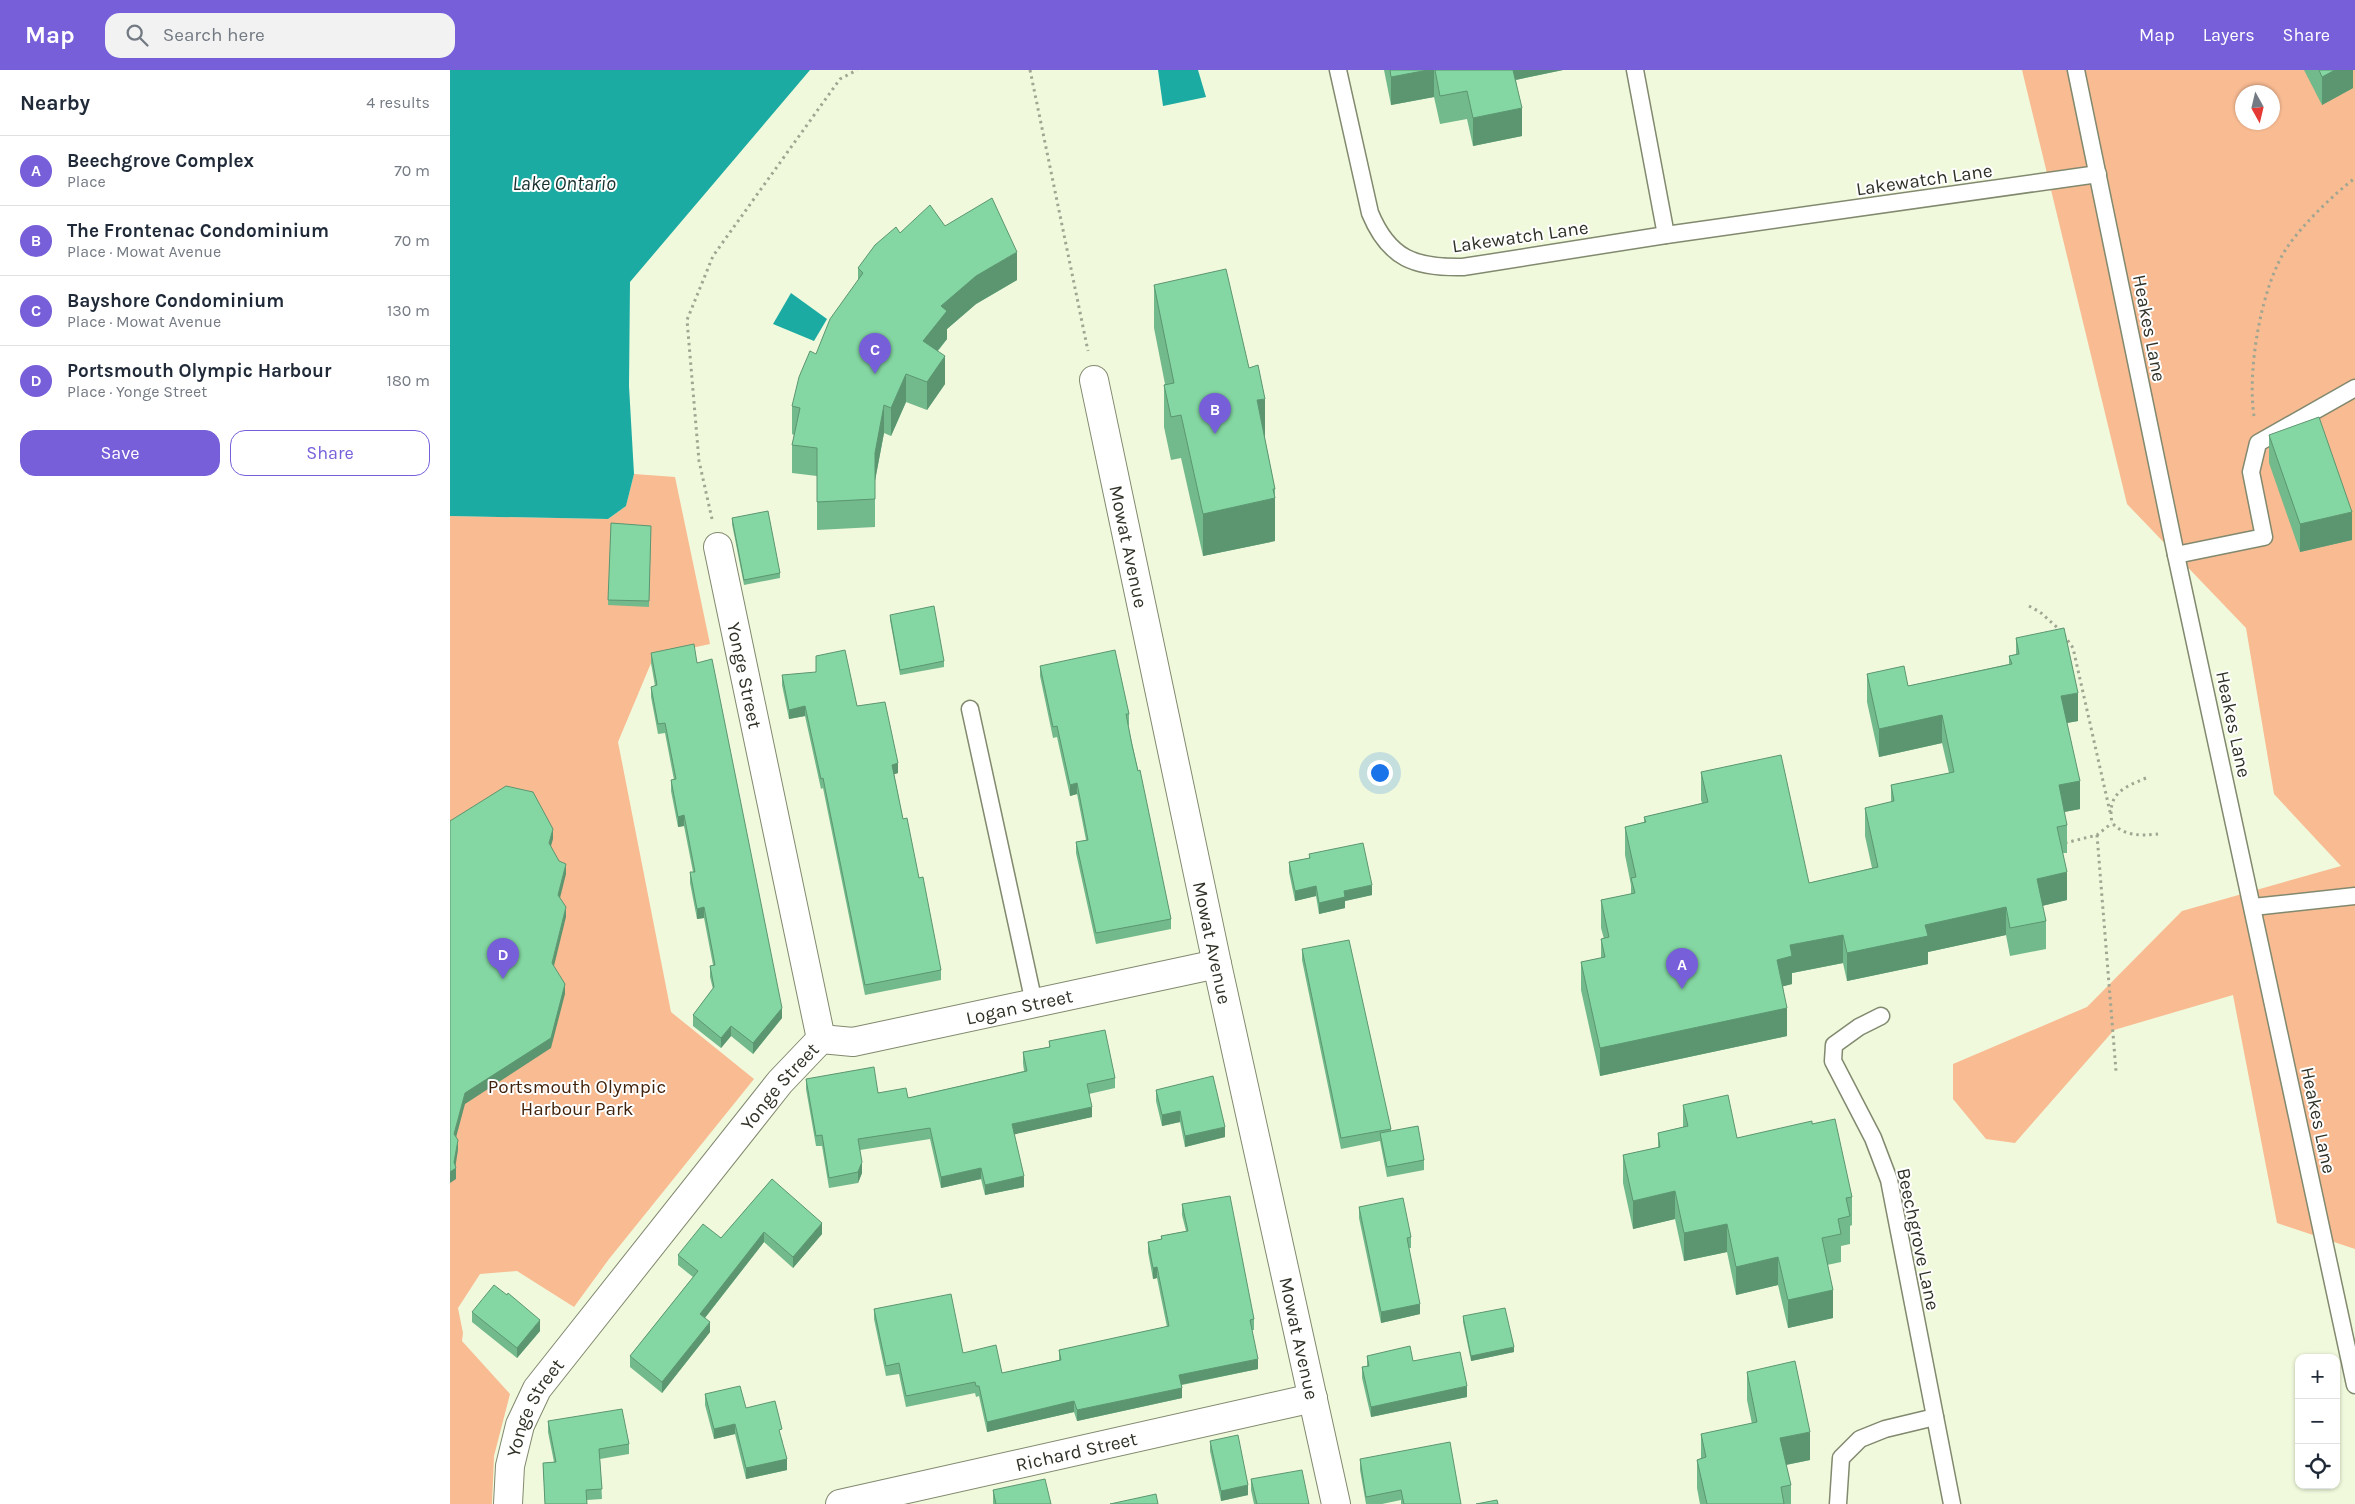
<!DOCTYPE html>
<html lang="en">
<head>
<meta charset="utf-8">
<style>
  :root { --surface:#fff; --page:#f2f2f3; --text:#1f2937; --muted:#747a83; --line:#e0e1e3; --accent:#775fd9 }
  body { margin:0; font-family:Karla,sans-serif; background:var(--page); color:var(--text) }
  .controls { position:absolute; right:15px; bottom:15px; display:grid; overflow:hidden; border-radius:10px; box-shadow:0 1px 4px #0004 }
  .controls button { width:45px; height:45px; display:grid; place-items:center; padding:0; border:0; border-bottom:1px solid var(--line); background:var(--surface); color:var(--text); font:25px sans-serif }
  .compass { position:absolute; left:1785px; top:15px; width:45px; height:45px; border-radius:50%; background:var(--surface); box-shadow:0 1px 4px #0004; rotate:172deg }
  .you { position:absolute; left:929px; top:702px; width:18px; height:18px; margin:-12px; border:4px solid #fff; border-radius:50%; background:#1a73e8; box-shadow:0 0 0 8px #1a73e833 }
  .badge { display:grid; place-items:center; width:32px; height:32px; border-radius:50%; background:var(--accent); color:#fff; font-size:16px; font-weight:700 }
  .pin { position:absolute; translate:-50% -41px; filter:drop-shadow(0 1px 2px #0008) }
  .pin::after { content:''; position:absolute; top:26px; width:18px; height:15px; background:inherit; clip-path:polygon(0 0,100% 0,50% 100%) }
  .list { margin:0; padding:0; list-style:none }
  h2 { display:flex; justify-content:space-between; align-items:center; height:65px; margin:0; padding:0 20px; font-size:21px }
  h2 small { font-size:16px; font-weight:400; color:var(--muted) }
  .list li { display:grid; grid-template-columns:32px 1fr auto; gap:15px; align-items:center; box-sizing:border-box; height:70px; padding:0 20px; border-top:1px solid var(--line) }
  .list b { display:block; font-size:19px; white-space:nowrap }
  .list p { margin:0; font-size:16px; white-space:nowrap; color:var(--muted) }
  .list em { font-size:16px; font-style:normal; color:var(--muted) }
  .actions { display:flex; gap:10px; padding:15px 20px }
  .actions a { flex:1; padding:11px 0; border:1px solid var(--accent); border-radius:15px; text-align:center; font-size:18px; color:var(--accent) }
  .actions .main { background:var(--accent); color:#fff }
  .icon { flex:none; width:28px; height:28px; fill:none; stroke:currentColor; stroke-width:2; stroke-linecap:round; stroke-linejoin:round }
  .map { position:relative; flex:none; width:1905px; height:1434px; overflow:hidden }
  header { display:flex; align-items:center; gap:30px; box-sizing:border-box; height:70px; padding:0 25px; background:var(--accent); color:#fff }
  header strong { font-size:24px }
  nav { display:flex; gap:28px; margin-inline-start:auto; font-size:18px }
  .search { width:350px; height:45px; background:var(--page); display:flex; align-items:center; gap:12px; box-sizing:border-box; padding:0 18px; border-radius:15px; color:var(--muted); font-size:19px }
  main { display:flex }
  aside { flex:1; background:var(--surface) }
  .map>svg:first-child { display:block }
  .green { fill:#f8bb92; fill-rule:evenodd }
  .water { fill:#1caba2 }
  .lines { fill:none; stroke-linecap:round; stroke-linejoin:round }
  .lane-casing { stroke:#81896e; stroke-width:19 }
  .street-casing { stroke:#81896e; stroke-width:30 }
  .path { stroke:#a0a691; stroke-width:3; stroke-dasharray:2.5 4; stroke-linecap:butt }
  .lane { stroke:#fff; stroke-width:16 }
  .street { stroke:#fff; stroke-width:28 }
  .wall { fill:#72b98b }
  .shaded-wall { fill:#5c9671 }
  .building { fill:#84d7a2; stroke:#5c9671 }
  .labels { text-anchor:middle; stroke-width:4; stroke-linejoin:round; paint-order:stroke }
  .street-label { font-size:19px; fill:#2f3227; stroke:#fff }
  .park-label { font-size:19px; fill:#41230d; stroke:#fff }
  .water-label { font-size:20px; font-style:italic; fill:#192f2d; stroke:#fff }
</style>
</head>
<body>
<header>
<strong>Map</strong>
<div class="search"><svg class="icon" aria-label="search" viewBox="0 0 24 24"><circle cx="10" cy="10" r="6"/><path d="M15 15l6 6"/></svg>Search here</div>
<nav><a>Map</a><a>Layers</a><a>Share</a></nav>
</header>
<main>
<aside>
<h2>Nearby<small>4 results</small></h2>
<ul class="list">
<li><span class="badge">A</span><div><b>Beechgrove Complex</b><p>Place</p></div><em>70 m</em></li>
<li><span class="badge">B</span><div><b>The Frontenac Condominium</b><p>Place · Mowat Avenue</p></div><em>70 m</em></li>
<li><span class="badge">C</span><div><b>Bayshore Condominium</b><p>Place · Mowat Avenue</p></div><em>130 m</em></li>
<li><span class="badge">D</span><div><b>Portsmouth Olympic Harbour</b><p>Place · Yonge Street</p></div><em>180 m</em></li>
</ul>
<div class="actions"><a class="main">Save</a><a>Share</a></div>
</aside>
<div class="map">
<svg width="1905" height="1434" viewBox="0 0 1905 1434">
  <rect width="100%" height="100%" fill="#f0f9dc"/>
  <g class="green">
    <path d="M1572,0h333v1179l-78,-26 -44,-228 -119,35 -99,113 -29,-4 -33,-40v-35l134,-57 95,-96 159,-45 -67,-72 -28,-166 -119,-124zM1792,22h30v30h-30z"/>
    <path d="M184,404l41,3 35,167 -56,12 -36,86 53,270 83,67 -145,180 -35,48 -57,-36 -37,3 -22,34 5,25 -1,8 48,53 -16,62 -2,48h-42v-988l158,3 18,-13z"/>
  </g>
  <g class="water">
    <path d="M0,0h360l-180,212 -1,104 5,88 -8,32 -18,13 -158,-3z"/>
    <path d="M708,0h40l8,27 -43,9z"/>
    <path d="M341,223l36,26 -13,22 -41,-17z"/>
  </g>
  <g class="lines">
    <g class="lane-casing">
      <g id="lane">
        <path d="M888,0l32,143c19,46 45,55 93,54l203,-32 432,-61"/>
        <path d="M1185,0l31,165"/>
        <path d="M1626,0l100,485 179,830"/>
        <path d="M1726,485l88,-18 -13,-65 7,-29 97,-55"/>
        <path d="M520,639l64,294"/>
        <path d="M1803,837l102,-11"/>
        <path d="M1431,946l-22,11 -25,18 -1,16 40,77 16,42 63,324"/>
        <path d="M1388,1434l3,-46 19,-19 25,-10 50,-12"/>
      </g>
    </g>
    <g class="street-casing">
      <g id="street">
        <path id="s1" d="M644,310l123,584 119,540"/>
        <path id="s2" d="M268,477l103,492"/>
        <path id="s3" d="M371,969l32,3 364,-78"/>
        <path id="s4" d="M58,1434l2,-38 10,-41 17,-36 243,-307 41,-43"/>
        <path id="s5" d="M390,1434l473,-106"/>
      </g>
    </g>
    <g class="path">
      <path d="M580,0l58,281"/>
      <path d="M1804,346c-7,-46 7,-131 34,-170 16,-23 45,-51 67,-68"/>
      <path d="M262,449l-13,-58 -12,-141 26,-64 127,-177 17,-9"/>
      <path d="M1579,536l11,6 20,18"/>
      <path d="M1614,565l9,13 37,164"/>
      <path d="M1696,708c-24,10 -39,16 -34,45 13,13 27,13 46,11"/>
      <path d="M1647,765l19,236"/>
      <path d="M1615,773l32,-8 15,-12"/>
    </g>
    <use href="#lane" class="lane"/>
    <use href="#street" class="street"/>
  </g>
  <g class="wall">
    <path d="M934,0h179l-47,10 6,56 -49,10 -6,-27 -27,5 -6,-27 -43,8z"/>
    <path d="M1854,0h49v18l-31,17z"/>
    <path d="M495,156l72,54 -41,24 -29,25v10l-9,12 7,33 -18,26 -21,-8 -15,34 -7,-3 -9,47v47l-58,3v-54l-25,-3v-28l2,-10 -2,-1v-28l24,-52 42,-73v-13l42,-35z"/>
    <path d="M704,215l111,154 10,50v52l-72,15 -22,-98 -10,2 -7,-33v-42l1,-1 -11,-56z"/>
    <path d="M1819,365l83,105 -52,12 -31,-89z"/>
    <path d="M282,448l48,55v5l-36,7 -12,-61z"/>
    <path d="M161,453l40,3 -2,81 -41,-2z"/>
    <path d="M440,545l54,46v6l-44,8 -10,-55z"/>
    <path d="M1566,568l62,83 -11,2 13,86 -16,3 3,13v28h-4l4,47 -25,6 4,15v28l-36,7 -4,-21 -78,17v12l-81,17 -4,-18 -51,10v11l-9,2 4,50 -187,40 -19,-86v-28l20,-4v-19h3l-3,-11v-28l30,-6v-9l-6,-30v-28l19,-5v-5l58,-14 -1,-3v-28l108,111 63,-15 -7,-32v-28l26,-6v-17l58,-12 -7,-30 -63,14 -12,-55v-28l41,12 101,-22v-8l7,-2z"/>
    <path d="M201,583l46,10 85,355 -29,36 -22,-18 -10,12 -28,-22v-11l20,-26 -3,-12v-11l3,-1 -9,-47 -7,1 -7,-36v-11h3l-9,-46 -6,1 -7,-36v-11h3l-9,-47 -7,1 -7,-37v-10l4,-1 -4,-23z"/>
    <path d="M590,596l89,48v11h-1l43,194v10l-75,15 -20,-91v-11l10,-2 -9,-46 -7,2 -13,-59 -4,1 -13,-62z"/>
    <path d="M332,605l75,31 41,67 -4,1 9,45 16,59 22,92v10l-76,15 -42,-207 -2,1 -16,-73 -16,3 -7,-34z"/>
    <path d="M859,784l63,41 -27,6v7l-26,6 -3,-18 -21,5 -6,-29v-10l20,-4z"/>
    <path d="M852,879l89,180v2l33,29v10l-37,7 -7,-36 -39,8 -39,-189z"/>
    <path d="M599,971l66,37v10l-26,6 3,23 -78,17 10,53 -39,8 -4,-16 -40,9 -11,-49 -70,11 2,23 -4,10 -29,5 -7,-42h-6l-10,-57v-10l102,19 116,-27 -1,-8v-11l26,-5z"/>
    <path d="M706,1020l69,47 -40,10 -5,-25 -18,4 -6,-25z"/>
    <path d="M1233,1035l54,33 75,-14 40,73v28l-2,1v18l-9,2v16l-14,3 6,53 -45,10 -10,-43 -42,10 -9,-43 -43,9 -9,-42 -42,10 -10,-46v-28l35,-7v-15l25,-6z"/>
    <path d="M322,1109l50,55 -29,34 -29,-26 -59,76 5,14 -48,61 -32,-26v-11l63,-79 -15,-12v-10l43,-17z"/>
    <path d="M732,1134l72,115v11h-2l6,39 -76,16v13l-105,23 -3,-9 -87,20 -8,-36 -3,1 -1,-4 -69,14 -7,-33 -13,2 -12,-57v-10l89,44 39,20 57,-13v-10l108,-23 -10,-49 -4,1 -5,-27v-10l13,-3v-3l25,-5 -4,-16z"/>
    <path d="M909,1137l52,30v11h-2l11,66 -39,9 -22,-105z"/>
    <path d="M22,1242l68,19 -23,27 -45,-36z"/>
    <path d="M1013,1246l51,36 -43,9 -8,-39z"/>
    <path d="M917,1286l46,5 54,36 -96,20 -9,-39v-11l5,-1z"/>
    <path d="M1297,1302l63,88 -24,5 5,20v19h-91l-3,-16v-28l4,-2v-24l51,-10 -5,-24z"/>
    <path d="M255,1324l41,14 36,31 5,31 -41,9 -11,-45 -21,5 -9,-34z"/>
    <path d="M98,1351l81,23v10l-29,5 2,40 -15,1v4h-42l-2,-41 11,-1 -6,-30z"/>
    <path d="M760,1371l38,54 -27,6 -11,-50z"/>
    <path d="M910,1389l101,45h-60v-4l-19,4h-16l-6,-34z"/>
    <path d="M801,1409l58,25h-55l-3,-14z"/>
    <path d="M543,1420l58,14h-58z"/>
  </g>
  <g class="shaded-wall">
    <path d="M978,0h6v27l-43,8v-28z"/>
    <path d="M1060,0h53l-53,11z"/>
    <path d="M1885,0h18v18l-31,17v-28z"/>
    <path d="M1072,38v28l-49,10v-28z"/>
    <path d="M567,182v28l-41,24 -29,25v10l-24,29v-27l18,-35 35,-30z"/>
    <path d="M495,286v28l-18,26v-28z"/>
    <path d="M456,304v28l-15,34v-28z"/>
    <path d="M815,329v42l-8,-41z"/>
    <path d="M434,335v28l-9,48v-28z"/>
    <path d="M825,428v43l-72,15v-42z"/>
    <path d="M1902,442v28l-52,12v-28z"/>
    <path d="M1628,623v28l-17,3v-28z"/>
    <path d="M355,636v10l-16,3v-9z"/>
    <path d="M1492,645v28l-63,14v-28z"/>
    <path d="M448,693v10l-6,2v-10z"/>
    <path d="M1630,711v28l-21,4v-28z"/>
    <path d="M627,713v11l-7,2v-11z"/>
    <path d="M234,745v11l-6,1v-10z"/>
    <path d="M103,759v10l-4,14v-10z"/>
    <path d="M116,794v10l-8,32v-11z"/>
    <path d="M1617,802v28l-30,7v-28z"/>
    <path d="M922,815v10l-27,6v7l-26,6v-11l25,-12z"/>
    <path d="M866,816v10l-21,5v-10z"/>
    <path d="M116,837v10l-14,57v-11z"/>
    <path d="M254,837v11l-7,1v-10z"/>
    <path d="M1556,837v28l-78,17v12l-81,17v-28l78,-28z"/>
    <path d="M1393,865v28l-51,10v11l-15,4v-28l13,-15z"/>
    <path d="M115,914v10l-14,54 -86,56 -11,41v-11l11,-41z"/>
    <path d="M332,938v10l-29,36v-11z"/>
    <path d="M1337,938v28l-187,40v-28z"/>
    <path d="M281,956v10l-10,12v-10z"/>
    <path d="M642,1037v10l-80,18v-11z"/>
    <path d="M730,1041v11l-18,4v-11z"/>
    <path d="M775,1057v10l-40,10v-11z"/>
    <path d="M8,1070v10l-3,19 1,-1v11l-6,4v1v-12l4,-10z"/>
    <path d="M412,1092v11l-4,10v-11z"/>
    <path d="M531,1098v11l-40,9v-11z"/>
    <path d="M574,1106v11l-39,8v-10z"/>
    <path d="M1225,1121v28l-42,10v-28z"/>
    <path d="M372,1153v11l-29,34v-11z"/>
    <path d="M1277,1154v28l-43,9v-28z"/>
    <path d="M314,1162v10l-64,82v-10z"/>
    <path d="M1328,1187v28l-42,10v-28z"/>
    <path d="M707,1197v11l-4,1v-11z"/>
    <path d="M1383,1220v28l-45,10v-28z"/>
    <path d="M970,1234v10l-39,9v-11z"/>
    <path d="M90,1250v11l-23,27v-10z"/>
    <path d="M260,1252v10l-48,61v-11z"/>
    <path d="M1064,1277v5l-43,9v-5z"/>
    <path d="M808,1289v10l-79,16v-10z"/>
    <path d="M1017,1316v11l-96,20v-10z"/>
    <path d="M732,1318v10l-105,23v-11z"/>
    <path d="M624,1331v11l-87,20v-10z"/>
    <path d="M285,1354v10l-21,5v-10z"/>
    <path d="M1360,1362v28l-30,6v-28z"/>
    <path d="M337,1389v11l-41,9v-11z"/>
    <path d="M798,1415v10l-27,6v-10z"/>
  </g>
  <g class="building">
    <path d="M940,0h38l-37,7z"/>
    <path d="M985,0h78l9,38 -49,10 -6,-27 -27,5z"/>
    <path d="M1869,0h16l-13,7z"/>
    <path d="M542,128l25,54 -41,24 -35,30 6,5 -24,30 22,15 -18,26 -21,-8 -15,34 -7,-3 -9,48v46l-58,3v-54l-25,-3 8,-37 -8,-2 7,-29 11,-26 6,3 14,-35 33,-46 -5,-5 17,-23 21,-18 4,6 30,-28 15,21z"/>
    <path d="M776,199l23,99 9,-3 7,34 -8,1 18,89h-2l2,9 -72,16 -22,-99 -10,2 -7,-32 10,-2 -20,-98z"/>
    <path d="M1869,347l33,95 -52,12 -31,-89z"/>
    <path d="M318,441l12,62 -36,7 -12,-62z"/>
    <path d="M161,453l40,3 -2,75 -41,-1z"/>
    <path d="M484,536l10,55 -44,9 -10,-55z"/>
    <path d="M1614,558l14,65 -17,3 19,85 -21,4 8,40 -10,2 10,45 -30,7 9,42 -36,7 -4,-21 -81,18 3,11 -81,17 -4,-18 -53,10 2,11 -15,4 10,48 -187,40 -19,-86 24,-5 -4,-18 8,-2 -8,-37 34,-7 -4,-15 5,-1 -11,-50 21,-5 -2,-5 64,-15 -7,-30 80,-17 28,128 69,-16 -13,-59 29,-7 -3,-16 63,-13 -12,-57 -63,14 -12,-55 37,-8 4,20 104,-22 -3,-8 10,-2 -3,-16z"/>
    <path d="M244,574l3,19 15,-4 70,349 -29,35 -22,-17 -10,12 -28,-23 21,-28 -4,-21 5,-1 -11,-58 -7,2 -7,-37h5l-11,-57 -6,2 -7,-37 5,-1 -11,-56 -7,1 -7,-37 6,-2 -6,-32z"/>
    <path d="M395,580l12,56 28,-4 13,61 -6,2 11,54 4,-1 12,60 4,-1 18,93 -76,15 -42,-207 -2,1 -16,-73 -16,4 -7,-35 34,-3v-16z"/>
    <path d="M665,580l14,64h-3l6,31 6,26 2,-1 31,149 -75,14 -20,-91 12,-2 -11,-57 -7,2 -13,-59 -4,1 -13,-61z"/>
    <path d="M56,716l27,6 20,37 -4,14 10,18 7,3 -8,31 8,12 -14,56 13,21 -14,54 -86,55 -11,41 4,6 -4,22 2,6 -6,4v1v-352z"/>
    <path d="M913,773l9,42 -28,6 1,6 -26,6 -3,-17 -21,5 -6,-29 21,-4 -1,-4z"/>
    <path d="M899,870l42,189 -50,9 -39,-189z"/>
    <path d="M655,960l10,48 -28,6 5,23 -80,17 12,52 -39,9 -4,-17 -40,9 -11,-49 -72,11 4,23 -4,10 -29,6 -7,-43 -6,1 -10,-57 68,-12 4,26 28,-5 2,10 119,-27 -4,-19 27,-5 -1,-6z"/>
    <path d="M763,1006l12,51 -40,9 -5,-25 -18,4 -6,-25z"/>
    <path d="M1278,1025l9,43 75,-17v3l23,-5 17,78 -6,1 4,18 -12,3 3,15 -19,4 11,52 -45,10 -10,-43 -42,10 -9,-43 -43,9 -9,-42 -42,10 -10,-46 37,-8 -2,-14 30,-7 -5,-21z"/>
    <path d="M968,1056l6,34 -37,7 -7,-34z"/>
    <path d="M322,1109l50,44 -29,34 -29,-25 -64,82 10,8 -48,60 -32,-26 68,-85 -20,-16 25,-31 18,14z"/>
    <path d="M780,1126l24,123 -4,1 8,39 -79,16 3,13 -105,22 -3,-9 -87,21 -8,-36h-3l-1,-4 -69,14 -7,-33 -13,3 -12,-57 77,-15 12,59 33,-8 6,28 59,-13 -2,-10 110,-24 -12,-59 -4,1 -5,-26 14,-3 -1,-3 27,-5 -6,-27z"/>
    <path d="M953,1128l8,39 -4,1 13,66 -39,8 -22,-105z"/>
    <path d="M44,1215l13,10 1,-2 32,27 -23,28 -45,-36z"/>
    <path d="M1055,1238l9,39 -43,9 -8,-40z"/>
    <path d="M960,1276l3,15 47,-9 7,34 -96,21 -9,-40 7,-1 -2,-10z"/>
    <path d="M1345,1291l15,71 -30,6 11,47 -10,2 3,17h-77l-10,-44 9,-3 -5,-23 56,-12 -10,-50z"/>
    <path d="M290,1316l6,22 29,-7 7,28 -3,1 8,29 -41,9 -11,-44 -21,5 -9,-35z"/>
    <path d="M172,1339l7,35 -30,5 3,40 -16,1 1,14h-42l-2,-41 13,-1 -8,-41z"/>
    <path d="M788,1365l10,50 -27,6 -11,-50z"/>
    <path d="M1000,1372l11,62h-57l-3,-14 -35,7 -6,-38z"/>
    <path d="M852,1400l7,34h-52l-6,-25z"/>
    <path d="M595,1409l6,25h-55l-3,-14z"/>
    <path d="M706,1424l2,10h-48z"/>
    <path d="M1047,1430l1,4h-22z"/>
  </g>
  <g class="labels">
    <g class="street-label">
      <text transform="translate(1474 109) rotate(-8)" y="7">Lakewatch Lane</text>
      <text transform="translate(1070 166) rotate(-8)" y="7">Lakewatch Lane</text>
      <text transform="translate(1700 258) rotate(79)" y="7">Heakes Lane</text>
      <text dy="7" stroke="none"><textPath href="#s1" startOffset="170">Mowat Avenue</textPath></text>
      <text dy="7" stroke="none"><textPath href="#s2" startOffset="131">Yonge Street</textPath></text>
      <text transform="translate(1784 654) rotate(78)" y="7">Heakes Lane</text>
      <text dy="7" stroke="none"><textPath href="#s1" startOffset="575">Mowat Avenue</textPath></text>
      <text dy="7" stroke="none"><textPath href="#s3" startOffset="202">Logan Street</textPath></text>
      <text dy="7" stroke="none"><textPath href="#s4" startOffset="508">Yonge Street</textPath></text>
      <text transform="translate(1869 1050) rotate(78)" y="7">Heakes Lane</text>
      <text transform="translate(1469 1169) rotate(78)" y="7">Beechgrove Lane</text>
      <text dy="7" stroke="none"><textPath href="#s1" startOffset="980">Mowat Avenue</textPath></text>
      <text dy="7" stroke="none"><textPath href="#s4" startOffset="102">Yonge Street</textPath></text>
      <text dy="7" stroke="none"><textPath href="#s5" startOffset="242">Richard Street</textPath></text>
    </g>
    <g class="park-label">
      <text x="127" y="1023">Portsmouth Olympic<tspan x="127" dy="22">Harbour Park</tspan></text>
    </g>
    <g class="water-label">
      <text x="114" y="120">Lake Ontario</text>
    </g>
  </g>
</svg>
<div class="controls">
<button>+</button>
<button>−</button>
<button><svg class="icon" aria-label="locate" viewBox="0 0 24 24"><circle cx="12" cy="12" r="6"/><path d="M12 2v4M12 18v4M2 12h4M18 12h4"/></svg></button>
</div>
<svg class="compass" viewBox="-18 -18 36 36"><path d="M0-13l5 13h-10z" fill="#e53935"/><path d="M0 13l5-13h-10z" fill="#747a83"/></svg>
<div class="you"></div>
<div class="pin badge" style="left:1232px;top:919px">A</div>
<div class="pin badge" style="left:765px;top:364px">B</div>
<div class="pin badge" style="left:425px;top:304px">C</div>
<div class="pin badge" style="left:53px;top:909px">D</div>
</div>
</main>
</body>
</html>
